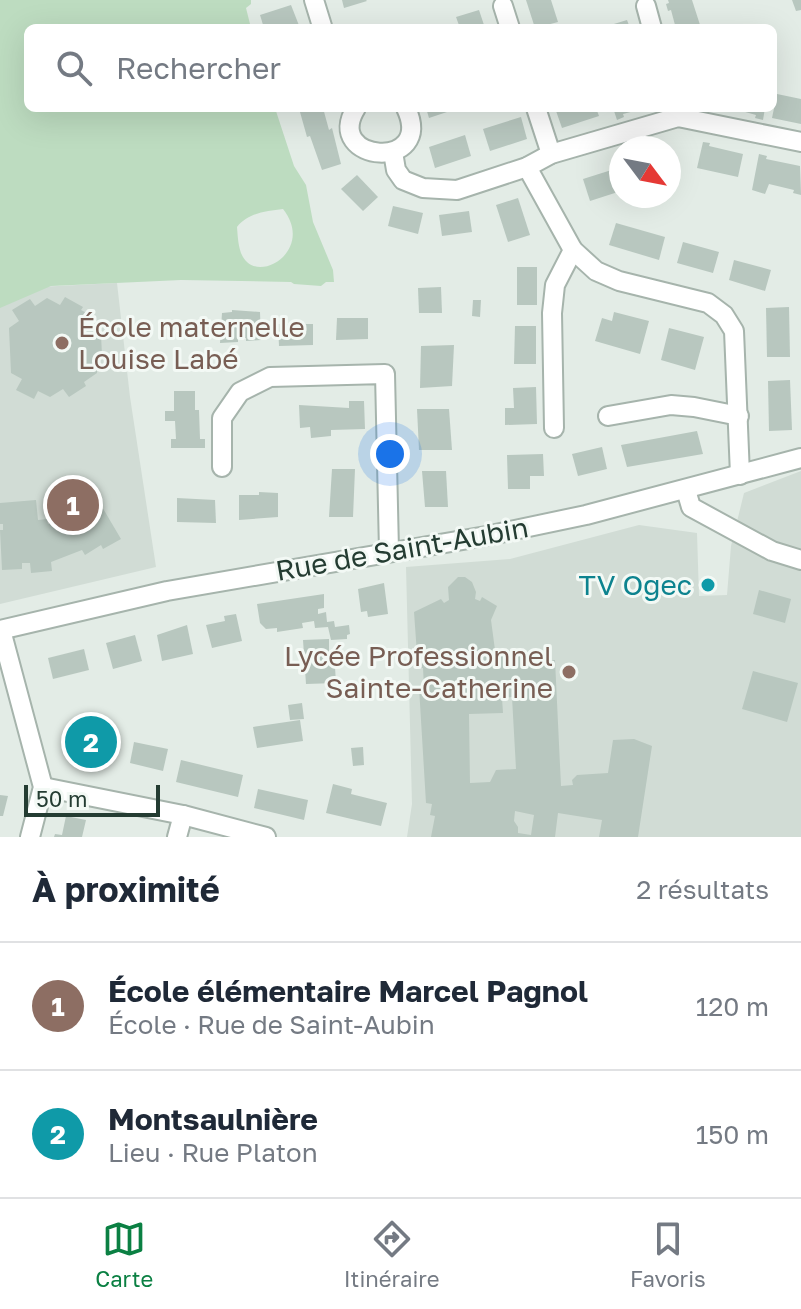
<!DOCTYPE html>
<html lang="fr">
<head>
<meta charset="utf-8">
<style>
  :root { --surface:#fff; --page:#f2f2f3; --text:#1f2937; --muted:#747a83; --line:#e0e1e3; --accent:#0b8043 }
  body { margin:0; font-family:"Golos Text",sans-serif; background:var(--page); color:var(--text) }
  .compass { position:absolute; left:609px; top:136px; width:72px; height:72px; border-radius:50%; background:var(--surface); box-shadow:0 8px 32px #0002; rotate:122deg }
  .scale { position:absolute; left:24px; bottom:20px; width:136px; box-sizing:border-box; padding-left:8px; border:4px solid #243c32; border-top:0; font-size:22px; line-height:28px; white-space:nowrap; color:#243c32; -webkit-text-stroke:6px #f3f9f5; paint-order:stroke }
  .you { position:absolute; left:390px; top:454px; width:28px; height:28px; margin:-20px; border:6px solid #fff; border-radius:50%; background:#1a73e8; box-shadow:0 0 0 12px #1a73e833 }
  .badge { display:grid; place-items:center; width:52px; height:52px; border-radius:50%; background:var(--accent); color:#fff; font-size:26px; font-weight:700 }
  .pin { position:absolute; translate:-50% -50%; border:4px solid #fff; box-shadow:0 2px 8px #0006 }
  .list { margin:0; padding:0; list-style:none }
  h2 { display:flex; justify-content:space-between; align-items:center; height:104px; margin:0; padding:0 32px; font-size:34px }
  h2 small { font-size:26px; font-weight:400; color:var(--muted) }
  .list li { display:grid; grid-template-columns:52px 1fr auto; gap:24px; align-items:center; box-sizing:border-box; height:128px; padding:0 32px; border-top:2px solid var(--line) }
  .list b { display:block; font-size:30px; white-space:nowrap }
  .list p { margin:0; font-size:26px; white-space:nowrap; color:var(--muted) }
  .list em { font-size:26px; font-style:normal; color:var(--muted) }
  .icon { flex:none; width:44px; height:44px; fill:none; stroke:currentColor; stroke-width:2; stroke-linecap:round; stroke-linejoin:round }
  .map { position:relative; flex:none; width:801px; height:837px; overflow:hidden }
  .search { position:absolute; background:var(--surface); box-shadow:0 8px 32px #0002; left:24px; right:24px; top:24px; height:88px; display:flex; align-items:center; gap:20px; box-sizing:border-box; padding:0 28px; border-radius:12px; color:var(--muted); font-size:30px }
  .sheet { height:360px; background:var(--surface) }
  nav { display:flex; justify-content:space-around; align-items:center; box-sizing:border-box; height:112px; border-top:2px solid var(--line); background:var(--surface); font-size:22px; color:var(--muted) }
  nav a { display:grid; justify-items:center; gap:4px }
  nav .on { color:var(--accent) }
  .map>svg:first-child { display:block }
  .built { fill:#d1dcd5 }
  .green { fill:#bddcc0; fill-rule:evenodd }
  .building { fill:#b8c7bf; fill-rule:evenodd }
  .lines { fill:none; stroke-linecap:round; stroke-linejoin:round }
  .minor-casing { stroke:#a6b4ac; stroke-width:22 }
  .minor { stroke:#fff; stroke-width:18 }
  .education-dot { fill:#8d6e63; stroke:#f3f9f5; stroke-width:3 }
  .culture-dot { fill:#0f9aa8; stroke:#f3f9f5; stroke-width:3 }
  .labels { text-anchor:middle; stroke-width:6; stroke-linejoin:round; paint-order:stroke }
  .education-label { font-size:28px; fill:#785e54; stroke:#f3f9f5; text-anchor:start }
  .street-label { font-size:28px; fill:#243c32; stroke:#f3f9f5 }
  .culture-label { font-size:28px; fill:#0d838f; stroke:#f3f9f5; text-anchor:end }
</style>
</head>
<body>
<div class="map">
<svg width="801" height="837" viewBox="0 0 801 837">
  <rect width="100%" height="100%" fill="#e3ece6"/>
  <g class="built">
    <path d="M117,283l13,114 26,170 -156,37v-315z"/>
    <path d="M801,471v366h-394l5,-33 -6,-237 104,-8 129,-34 58,8 2,63 28,-1 4,-49 13,-53z"/>
  </g>
  <path class="green" d="M0,0h251v4l-5,4 5,20h-223v80h247l19,58 12,19 7,37 20,48 1,12h-8l-5,4 -27,-2 -3,-2 -110,-2 -130,6 -51,22zM283,209c30,38 -17,71 -36,53 -9,-8 -9,-24 -10,-35 11,-14 29,-16 46,-18z"/>
  <g class="building">
    <path d="M342,0h24l1,1 -23,7z"/>
    <path d="M526,0h25l7,22 -23,6z"/>
    <path d="M668,0h24l9,28h-32l6,-3 -4,-15 -3,1 -2,-7 3,-1z"/>
    <path d="M792,0h9v10l-5,1z"/>
    <path d="M291,5l9,23h-36l-4,-13z"/>
    <path d="M479,10l6,18h-25l-4,-11z"/>
    <path d="M627,20l3,8h-26v-1z"/>
    <path d="M777,94l24,5v25l-29,-6z"/>
    <path d="M313,108h10l6,22 3,-2 9,36 -19,6 -12,-34 -3,1 -7,-25z"/>
    <path d="M426,108h23l1,3 -21,7z"/>
    <path d="M555,108h41l3,8 -37,12z"/>
    <path d="M613,108h28l1,1 -19,5 1,3 -7,3z"/>
    <path d="M731,108h34l-2,12 -8,-2 1,-3z"/>
    <path d="M521,117l6,22 -37,12 -7,-22z"/>
    <path d="M465,135l6,21 -36,12 -6,-21z"/>
    <path d="M703,142l7,1 -1,3 34,8 -5,23 -41,-9z"/>
    <path d="M759,154l8,2 -1,3 34,7 1,29 -8,-2 1,-3 -25,-6 -4,10 -13,-4z"/>
    <path d="M621,167v24l-31,10 -7,-22z"/>
    <path d="M357,175l21,22 -15,14 -22,-22z"/>
    <path d="M518,198l12,37 -22,7 -12,-37z"/>
    <path d="M393,206l30,7 -5,21 -30,-8z"/>
    <path d="M469,211l3,21 -30,4 -3,-21z"/>
    <path d="M616,223l49,14 -6,23 -50,-15z"/>
    <path d="M683,242l36,10 -6,21 -36,-10z"/>
    <path d="M734,260l37,10 -6,21 -36,-11z"/>
    <rect x="517" y="267" width="20" height="38"/>
    <path d="M441,287l1,26h-23l-1,-25z"/>
    <path d="M65,297l18,10 -2,3 15,8v17h5l1,20h-5v18l-13,9 2,4 -17,11 -6,-8 -13,8 -12,-6 -4,8 -18,-9 6,-11 -11,-6 -2,-45 10,-7 -7,-11 18,-11 5,7 12,-8 13,7z"/>
    <path d="M473,300h8l-1,17 -8,-1z"/>
    <path d="M789,307l1,50h-23l-1,-49z"/>
    <path d="M232,310l28,2 1,28 -15,1v-3h-8v4l-18,1 2,-30 10,-1z"/>
    <path d="M614,312l35,9 -9,33 -45,-13 7,-23 10,3z"/>
    <path d="M337,318h31v21l-32,1z"/>
    <path d="M278,324h35v21l-34,1z"/>
    <path d="M515,326h21v38h-22z"/>
    <path d="M669,328l35,9 -9,33 -34,-10z"/>
    <path d="M454,345l-2,41 -32,2 1,-42z"/>
    <path d="M790,380l2,50 -23,1 -1,-50z"/>
    <path d="M536,387l1,37 -32,1v-17h9l-1,-20z"/>
    <path d="M174,391h21v19h4l1,29h5v9h-34v-9h5l-1,-18h-10v-10h9z"/>
    <path d="M349,401h15l1,28 -34,1v6l-20,2 -1,-11 -10,1 -1,-23 50,3z"/>
    <path d="M417,409h32l3,41h-33z"/>
    <path d="M697,431l6,23 -76,13 -6,-22z"/>
    <path d="M602,447l5,22 -29,7 -6,-22z"/>
    <path d="M543,454l1,22h-14v13h-22l-1,-34z"/>
    <path d="M332,469h23l-2,48h-24z"/>
    <path d="M422,471h24l2,36h-23z"/>
    <path d="M259,492l19,1v24l-39,3v-25h20z"/>
    <path d="M86,498l4,7 8,-5 23,39 -18,10 -2,-4 -16,10 -3,-5 -31,12 1,9 -21,2 -1,-10h-8v6l-20,1 -2,-40h3v-6h-3v-21l36,-3 2,20 9,-1 1,5 16,-6 -3,-4z"/>
    <path d="M177,498l38,2 1,23 -39,-1z"/>
    <path d="M458,577h7l7,5 4,10 -1,7 5,2 2,-4 15,9 -6,14 4,30h15v7l11,-1v6l34,-2 6,126 12,-1 -1,-5 5,-5 31,-2 5,-33 21,-1 18,7 -14,91h-39l3,-17 -44,-7 -3,24h-124l4,-21 -5,-1 2,-11 -6,-1 -7,-116h5l-1,-19h-5l-4,-56 27,-13 3,4 5,-3 -1,-13zM512,697l4,72 -20,1 -6,12 -20,1 -1,-69 34,-1 -1,-15zM515,811l19,4 -3,20 -13,-2v-6l-4,-6z"/>
    <path d="M711,579l1,12h-8v-11z"/>
    <path d="M384,583l4,31 -20,3 -1,-6 -6,1 -3,-23z"/>
    <path d="M759,590l32,9 -6,24 -32,-9z"/>
    <path d="M324,594v14l-6,1v5l8,-2 1,10 7,-1 1,6 14,-2 1,9 -3,1v4l-16,1 -3,-13 -13,1 -1,-7 -12,2 1,5 -26,4v-4l-11,1 -6,-6 -3,-19z"/>
    <path d="M236,614l6,27 -30,7 -6,-23 19,-4 -1,-5z"/>
    <path d="M187,625l6,29 -31,7 -5,-26z"/>
    <path d="M135,635l7,26 -29,8 -7,-26z"/>
    <path d="M329,639v17h12v11h-6l1,16 -30,1 -3,-44z"/>
    <path d="M84,649l5,21 -36,9 -5,-21z"/>
    <path d="M753,671l45,12 -11,39 -45,-13z"/>
    <path d="M302,703l2,16 -14,1 -2,-15z"/>
    <path d="M300,720l3,21 -46,7 -4,-21z"/>
    <path d="M109,731l1,12 -24,6 -2,-12z"/>
    <path d="M134,742l34,7 -5,22 -33,-8z"/>
    <path d="M363,747l1,18 -11,1 -2,-18z"/>
    <path d="M181,760l62,15 -5,22 -62,-15z"/>
    <path d="M333,784l19,5 -1,5 36,9 -6,23 -55,-13z"/>
    <path d="M258,789l50,11 -4,20 -50,-12z"/>
    <path d="M0,795l8,1 -5,20h-3z"/>
    <path d="M66,816l20,4 -4,17h-28l1,-3 7,1z"/>
  </g>
  <g class="lines">
    <g class="minor-casing">
      <g id="minor">
        <path d="M314,0l8,26"/>
        <path d="M503,6l7,22"/>
        <path d="M646,6l6,22"/>
        <path d="M356,108c-34,55 80,64 50,0"/>
        <path d="M536,108l15,46"/>
        <path d="M393,152l3,18 7,10 20,8 34,2 70,-23 24,-13 127,-37 123,25"/>
        <path d="M527,167l46,83 -18,35 -3,28 2,115"/>
        <path d="M573,250l23,21 23,10 89,22 16,12 10,16 6,144"/>
        <path d="M608,416l63,-11 23,2 45,9"/>
        <path d="M222,467v-49l18,-26 30,-15 115,-3 4,177"/>
        <path d="M686,490l5,17 81,44 29,9"/>
        <path d="M0,630l167,-39 319,-55 100,-21 215,-57"/>
        <path d="M1,630l42,157 -13,50"/>
        <path d="M43,787l140,28 83,22"/>
        <path d="M177,837l6,-22"/>
      </g>
    </g>
    <use href="#minor" class="minor"/>
  </g>
  <g class="education-dot">
    <circle cx="62" cy="343" r="8"/>
    <circle cx="569" cy="672" r="8"/>
  </g>
  <circle class="culture-dot" cx="708" cy="585" r="8"/>
  <g class="labels">
    <g class="education-label">
      <text x="78" y="337">École maternelle<tspan x="78" dy="32">Louise Labé</tspan></text>
      <text x="553" y="666" text-anchor="end">Lycée Professionnel<tspan x="553" dy="32">Sainte-Catherine</tspan></text>
    </g>
    <g class="street-label">
      <text transform="translate(402 549) rotate(-10)" y="10">Rue de Saint-Aubin</text>
    </g>
    <g class="culture-label">
      <text x="692" y="595">TV Ogec</text>
    </g>
  </g>
</svg>
<svg class="compass" viewBox="-18 -18 36 36"><path d="M0-13l5 13h-10z" fill="#e53935"/><path d="M0 13l5-13h-10z" fill="#747a83"/></svg>
<div class="scale">50 m</div>
<div class="you"></div>
<div class="pin badge" style="left:73px;top:505px;background:#8d6e63">1</div>
<div class="pin badge" style="left:91px;top:742px;background:#0f9aa8">2</div>
<div class="search"><svg class="icon" aria-label="search" viewBox="0 0 24 24"><circle cx="10" cy="10" r="6"/><path d="M15 15l6 6"/></svg>Rechercher</div>
</div>
<section class="sheet">
<h2>À proximité<small>2 résultats</small></h2>
<ul class="list">
<li><span class="badge" style="background:#8d6e63">1</span><div><b>École élémentaire Marcel Pagnol</b><p>École · Rue de Saint-Aubin</p></div><em>120 m</em></li>
<li><span class="badge" style="background:#0f9aa8">2</span><div><b>Montsaulnière</b><p>Lieu · Rue Platon</p></div><em>150 m</em></li>
</ul>
</section>
<nav>
<a class="on"><svg class="icon" aria-label="map" viewBox="0 0 24 24"><path d="M3 6l6-2 6 2 6-2v14l-6 2-6-2-6 2zM9 4v14M15 6v14"/></svg>Carte</a>
<a><svg class="icon" aria-label="directions" viewBox="0 0 24 24"><path d="M12 3l9 9-9 9-9-9zM9 14v-3h6M13 9l2 2-2 2"/></svg>Itinéraire</a>
<a><svg class="icon" aria-label="saved" viewBox="0 0 24 24"><path d="M7 4h10v16l-5-4-5 4z"/></svg>Favoris</a>
</nav>
</body>
</html>
